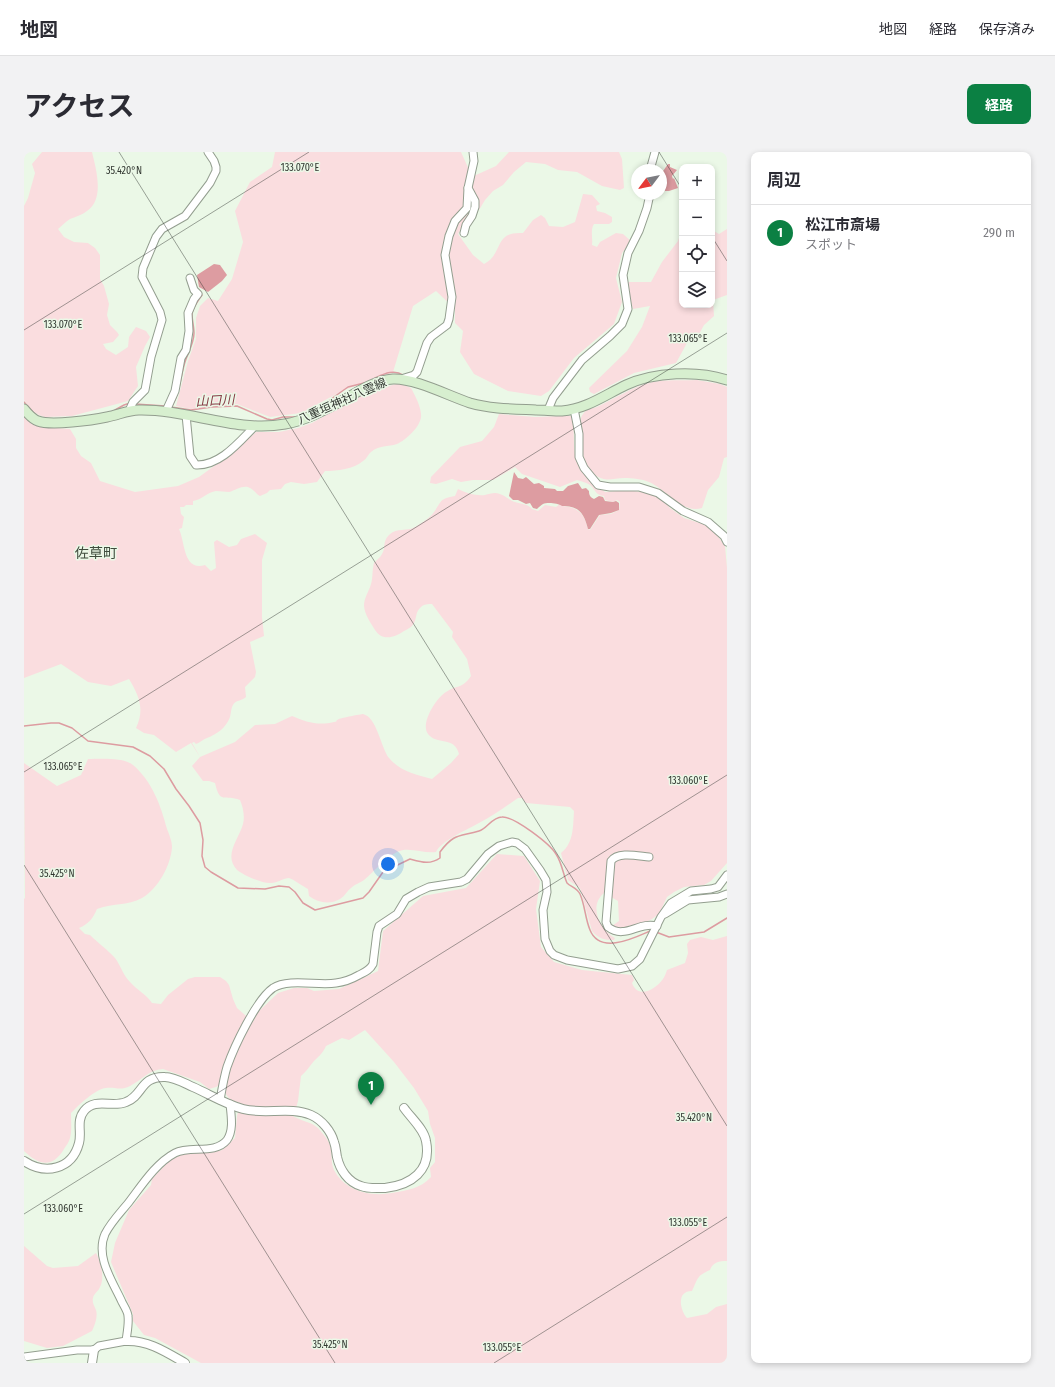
<!DOCTYPE html>
<html lang="ja">
<head>
<meta charset="utf-8">
<style>
  :root { --surface:#fff; --page:#f2f2f3; --text:#2b2b33; --muted:#7c7c81; --line:#e1e1e2; --accent:#0b8043 }
  body { margin:0; font-family:"Fira Sans Condensed","Noto Sans JP",sans-serif; background:var(--page); color:var(--text) }
  .controls { position:absolute; right:12px; top:12px; display:grid; overflow:hidden; border-radius:8px; box-shadow:0 2px 6px #0003 }
  .controls button { width:36px; height:36px; display:grid; place-items:center; padding:0; border:0; border-bottom:1px solid var(--line); background:var(--surface); color:var(--text); font:20px sans-serif }
  .compass { position:absolute; left:607px; top:12px; width:36px; height:36px; border-radius:50%; background:var(--surface); box-shadow:0 2px 6px #0003; rotate:238deg }
  .you { position:absolute; left:364px; top:712px; width:14px; height:14px; margin:-10px; border:3px solid #fff; border-radius:50%; background:#1a73e8; box-shadow:0 0 0 6px #1a73e833 }
  .badge { display:grid; place-items:center; width:26px; height:26px; border-radius:50%; background:var(--accent); color:#fff; font-size:13px; font-weight:700 }
  .pin { position:absolute; translate:-50% -33px; filter:drop-shadow(0 1px 2px #0008) }
  .pin::after { content:''; position:absolute; top:21px; width:14px; height:12px; background:inherit; clip-path:polygon(0 0,100% 0,50% 100%) }
  .list { margin:0; padding:0; list-style:none }
  h2 { display:flex; justify-content:space-between; align-items:center; height:52px; margin:0; padding:0 16px; font-size:17px }
  h2 small { font-size:13px; font-weight:400; color:var(--muted) }
  .list li { display:grid; grid-template-columns:26px 1fr auto; gap:12px; align-items:center; box-sizing:border-box; height:56px; padding:0 16px; border-top:1px solid var(--line) }
  .list b { display:block; font-size:15px; white-space:nowrap }
  .list p { margin:0; font-size:13px; white-space:nowrap; color:var(--muted) }
  .list em { font-size:13px; font-style:normal; color:var(--muted) }
  .icon { flex:none; width:22px; height:22px; fill:none; stroke:currentColor; stroke-width:2; stroke-linecap:round; stroke-linejoin:round }
  .map { position:relative; flex:none; width:703px; height:1211px; overflow:hidden; border-radius:8px }
  header { display:flex; align-items:center; gap:24px; box-sizing:border-box; height:56px; padding:0 20px; background:var(--surface); border-bottom:1px solid var(--line) }
  header strong { font-size:19px }
  nav { display:flex; gap:22px; margin-inline-start:auto; font-size:14px }
  .intro { display:flex; align-items:center; justify-content:space-between; box-sizing:border-box; height:96px; padding:0 24px }
  h1 { margin:0; font-size:28px }
  .button { padding:10px 18px; border-radius:8px; background:var(--accent); color:#fff; font-size:14px; font-weight:700 }
  main { display:flex; gap:24px; padding:0 24px }
  aside { flex:1; background:var(--surface); border-radius:8px; box-shadow:0 2px 6px #0003 }
  .map>svg:first-child { display:block }
  .green { fill:#fadddf; fill-rule:evenodd }
  .water { fill:#dd9ca1 }
  .lines { fill:none; stroke-linecap:round; stroke-linejoin:round }
  .stream { stroke:#dd9ca1; stroke-width:1.5 }
  .minor-casing { stroke:#939e8f; stroke-width:9 }
  .tertiary-casing { stroke:#939e8f; stroke-width:10 }
  .secondary-casing { stroke:#939e8f; stroke-width:11 }
  .minor { stroke:#fff; stroke-width:7 }
  .tertiary { stroke:#fff; stroke-width:8 }
  .secondary { stroke:#d7efcf; stroke-width:9 }
  .ticks { fill:none; stroke:#313630; stroke-width:1; stroke-opacity:0.45 }
  .labels { text-anchor:middle; stroke-width:3; stroke-linejoin:round; paint-order:stroke }
  .street-label { font-size:12px; fill:#313630; stroke:#ebf8e7 }
  .water-label { font-size:13px; font-style:italic; fill:#853742; stroke:#ebf8e7 }
  .quarter-label { font-size:14px; fill:#404b3d; stroke:#ebf8e7 }
  .ticks-label { font-size:10px; text-anchor:middle; fill:#313630; stroke:#ebf8e7; stroke-width:3; stroke-linejoin:round; paint-order:stroke }
</style>
</head>
<body>
<header>
<strong>地図</strong>
<nav><a>地図</a><a>経路</a><a>保存済み</a></nav>
</header>
<div class="intro"><h1>アクセス</h1><a class="button">経路</a></div>
<main>
<div class="map">
<svg width="703" height="1211" viewBox="0 0 703 1211">
  <rect width="100%" height="100%" fill="#ebf8e7"/>
  <g class="green">
    <path d="M18,0h50c4,17 13,47 -5,59 -5,4 -12,6 -17,8 -5,3 -8,7 -12,10l6,8 10,5 14,1 7,5 5,7v24l4,7 5,18 -2,11 3,10 7,7 2,3 -6,7 -10,2 3,5 10,6 12,-8 1,-10 7,-10 10,4 4,6 -5,9 -9,21 2,19 -10,15 -56,15 -27,1 -6,-2 -6,-4 -9,-11v-194l4,-8 7,-25 -3,-9z"/>
    <path d="M251,0h186l9,20 6,3 20,-9 13,-14h110l3,7 2,29 -4,2 -18,-4 -25,-14 -19,-2 -13,-6 -19,-2 -12,10 -11,13 -10,6 -8,9 -6,10h-7l-14,24 15,21 11,9c20,-10 9,-33 39,-31l10,-13 8,-5 4,3 4,8 14,1 12,-5 8,-28 9,1 8,9 -4,2 1,5 8,2 7,4v5l-3,2h-15c-4,6 -1,14 -2,21l5,2 3,-5 16,-9 7,1 8,7 -9,12 -6,25 6,24 -8,22 -40,34 -25,33 -8,5 -33,-5 -34,-17 -14,-22 3,-21 -8,-8v-14l-19,-18 -23,15 -20,66 -49,18 -43,23 -31,4 -33,-13 -46,5 -15,-3 12,-45 8,-22v-21l4,-12 8,-8 10,3 14,-22 11,-37 -8,-31 15,-29 22,-15z"/>
    <path d="M658,75v78h30v-75l7,4 8,-5v66l-14,5 1,16 -10,9 -6,11 -10,5 -12,22 -42,10 -40,21 -4,-2 -1,-4 38,-37 15,-24 8,-21 -17,3 -4,-13 -1,-14h23l11,-20 16,-21z"/>
    <path d="M673,228l23,4 7,3v70l-3,1 -5,19 -11,13 -6,18c-21,6 -36,-19 -53,-26 -7,-3 -17,-4 -24,-4 -13,0 -18,5 -30,-3 -13,-8 -12,-18 -12,-32 -1,-9 -6,-21 0,-29 4,-6 10,-5 16,-8 16,-8 32,-18 50,-23 15,-4 33,-2 48,-3z"/>
    <path d="M375,231l12,5c4,7 11,21 10,29 -1,10 -15,23 -24,27 -9,3 -18,1 -26,8 -3,2 -4,7 -8,9 -9,8 -26,10 -38,10l-8,11 -13,2 -13,-2 -6,2 -4,5 -11,1 -3,3 -7,3c-4,-2 -6,-6 -10,-8 -6,-4 -14,2 -21,4 -4,0 -8,-1 -13,-1 -8,1 -15,9 -23,10v4h-7l-2,2h-4l1,7 3,3 -2,11 -3,1c6,12 4,43 26,36l6,6 5,-3 -2,-26 3,-2 12,7 8,-2 4,-6 14,-5 12,9 -5,17v57l2,19 -14,6 6,30 -1,5 -10,10 1,10c-4,4 -11,3 -13,8 -2,3 -2,9 -3,12 -4,11 -13,17 -23,21 -4,1 -7,5 -11,6l-2,-2 -2,1 8,14 35,-15 20,-17 20,-1 17,-8c14,6 26,10 42,6 5,-1 0,-1 5,-3 2,-1 22,-5 24,-5 14,3 18,34 26,44 12,14 26,16 43,21l19,-16 8,-9c-4,-18 -23,-9 -31,-20 -8,-10 8,-36 18,-42 12,-8 15,-2 25,-16l-4,-17 -15,-22 1,-5 -21,-28c-4,0 -8,0 -11,3 -6,5 -4,11 -7,16 -2,4 -6,6 -10,8 -9,6 -21,11 -29,-1 -4,-7 -11,-16 -11,-25 0,-7 5,-14 7,-21 2,-6 1,-14 3,-21 2,-3 6,-5 8,-9 4,-6 0,-12 7,-19 8,-8 18,-3 26,-8 7,-4 15,-9 19,-15 8,-11 5,-13 21,-16l3,-7c8,4 18,7 27,6 3,-1 7,-2 10,-2 8,0 13,7 20,9 6,2 13,2 17,7l6,2 7,-6 11,2 4,-3c3,3 6,2 9,3 13,3 16,11 19,22l2,1 10,-15 11,-1 8,-4 1,-8 -3,-2 -4,2 -8,-2 -1,-4c-9,-1 -8,-6 -14,-11 -3,-2 -9,-4 -13,-5l-17,7 -38,-13 -7,-7 -22,13h-20l-12,2 -9,-3 -16,5 -6,-1 1,-6 29,-30 22,-6 12,-14 5,-13 36,3 26,-1h10c5,14 1,29 5,43 4,14 18,24 29,33l23,-2 31,5 11,13 14,10 25,8 8,9 8,11 2,22v295l-16,18 -7,4 -20,2 -10,5 -7,5 -8,17 -7,5 -12,6 -16,5 -12,-4 7,-5 -1,-20 -14,-8c-16,13 -4,37 11,45l-1,2c-10,0 -15,-1 -22,-9l-12,-43 -12,-8 -7,-27c13,-10 12,-27 13,-42l-4,-4 -44,-4 -4,-5h-4c-13,9 -25,18 -39,25 -12,7 -37,17 -43,29 -13,2 -27,-6 -39,0 -13,7 -22,19 -33,28 -4,3 -9,4 -13,8 -4,3 -6,8 -11,11 -10,6 -22,4 -31,-3l-1,-7c-4,-2 -15,-10 -19,-11 -5,0 -12,5 -18,5 -8,1 -28,-8 -34,-13 -14,-15 2,-31 6,-46 2,-8 0,-17 -3,-24 -16,-6 -20,5 -25,-17l-6,-2h-6l-11,-15 8,-9 -9,-14 -15,9 -22,-17 -10,-2 -8,-5c9,-19 3,-32 -7,-49l-18,7 -23,-4 -27,-18 -37,14v-262l7,7 13,4 26,2 6,10v9l5,8 10,7 9,18 35,11 43,-6 21,-9 29,-21 28,-24h23l19,-4 14,-5 54,-30z"/>
    <path d="M64,607c12,0 35,-2 45,6 19,16 28,41 34,64 2,5 5,12 5,18 -1,18 -14,42 -30,51 -14,8 -31,5 -45,11 -4,9 -8,15 -18,19l6,6 5,1c8,8 18,15 25,23 6,8 8,17 15,24 7,8 16,12 22,21l9,1 7,-9 20,-16 7,-2h25l6,4 3,4 4,14 4,9 16,14 4,-9 21,-20 16,-5h13l7,3 25,-2 39,-18 5,-40 40,-35 43,-8 31,-34 27,2 16,25 -4,28 5,38 13,15 28,8 50,5 2,5 -2,3c6,17 24,6 31,-4 2,-3 3,-6 4,-9l18,-7 3,-10 -1,-9 3,-4 11,-3 12,3 14,-4v325c-8,0 -14,1 -17,9 -14,6 -12,9 -18,21 -16,0 -12,19 -5,27l20,-4 9,-7 11,-3v59h-526l-46,-25 -11,-3 -11,-14v-7l-22,-52 4,-19 14,-33 22,-25 1,-6 17,-18 15,-8h25l13,-3 13,-12 2,-22 3,-13c-11,-3 -15,-6 -16,-18l-3,-1 -5,3 -7,2 -9,-7 -37,-13c-15,1 -21,11 -33,17 -9,5 -15,1 -24,2 -11,1 -27,17 -35,25 0,8 1,18 -1,25 -1,4 -4,8 -6,11 -12,20 -25,16 -40,2v-252l1,-1 -1,-135 33,23 24,-11zM341,878l29,32 20,26 14,23 2,13 5,14v24l-5,6 1,9c-11,12 -24,13 -39,16 -22,4 -47,-2 -58,-23 -3,-6 -2,-15 -3,-21 -1,-8 -8,-15 -13,-21 -8,-7 -18,-7 -27,-13l1,-5 4,-2 2,-7 3,-25c5,-4 8,-9 13,-15 5,-5 9,-8 12,-15l16,-8 7,2z"/>
    <path d="M0,1094l23,20 6,2 25,-2 18,-13c5,9 9,25 4,34 -2,5 -6,6 -7,11 -1,5 1,7 3,12 2,7 -1,14 -4,21l-29,15 -16,2 -23,-7z"/>
  </g>
  <g class="water">
    <path d="M644,12h2v3l7,3 -5,6 1,3 1,-1 4,10 -9,3h-4l-4,-8v-9z"/>
    <path d="M190,112l6,1 7,10 -5,6 -14,11 -9,-5 -2,-12z"/>
    <path d="M490,320l4,6 5,1 3,-2 8,7 5,-1 5,3v2l11,1 2,2h6l5,-5 10,-3 4,6 4,-1 3,3c0,4 1,6 5,8l5,-3 4,1 2,4 8,1 3,-1 3,2v7l-8,3 -12,2 -9,14h-2c-4,-16 -9,-23 -26,-23 -4,-3 -15,-4 -19,-2 -2,1 -4,3 -6,5l-4,-1 -3,-5 -4,1 -8,-4h-5l-4,-4z"/>
  </g>
  <g class="lines">
    <g class="stream">
      <path d="M351,226c9,-4 19,-9 28,-3"/>
      <path d="M0,250l9,10 6,5"/>
      <path d="M111,252l30,2"/>
      <path d="M148,254c9,-14 8,-31 14,-47 3,-8 8,-17 8,-26 0,-6 -2,-13 -2,-19 1,-7 6,-13 10,-19"/>
      <path d="M147,255l20,3 21,-3 25,-1 30,13 5,1 11,-3h12"/>
      <path d="M91,258l9,-5 6,-2"/>
      <path d="M282,261l18,-9 24,-17 16,-4"/>
      <path d="M0,574l27,-3h8l13,5 16,13 45,6 17,9 14,13 12,20 13,17 11,17 3,17 -1,16 3,11 6,5 27,16 27,1 14,-3 10,1 6,5 8,11 12,7 48,-12 6,-6 14,-20 27,-13c11,3 20,6 30,-1v-6c14,-19 19,-15 39,-21 8,-2 13,-14 23,-14 12,-1 48,27 54,37 6,9 7,20 11,29 4,4 10,5 13,11 5,11 5,24 10,36 10,25 44,8 60,1"/>
      <path d="M632,780l13,5 35,-5 23,-14"/>
    </g>
    <g class="minor-casing">
      <g id="minor">
        <path d="M626,18l5,-18"/>
        <path d="M440,81l2,-8 6,-9 3,-9v-6l-7,-13 6,-27 -1,-9"/>
        <path d="M377,227l13,-4 3,-3 10,-29 4,-6 16,-12 2,-6 3,-22 -7,-42 4,-19 6,-15 12,-13 1,-20"/>
        <path d="M550,257l5,25v23l5,11 14,17 12,2h29l19,6 25,18 25,11 16,14 3,6"/>
        <path d="M524,258l5,-12 29,-38 28,-24 12,-12 6,-15 -5,-34 5,-22 11,-22 8,-23 3,-14"/>
        <path d="M105,259l4,-9 12,-12 6,-33 11,-37 -2,-8 -18,-35 1,-9 13,-31 6,-8 23,-13 25,-33 6,-12v-4l-2,-6 -6,-9"/>
        <path d="M142,259l9,-20 6,-33 5,-8 3,-19 -1,-18 6,-14 4,-5 -4,-4 -4,-12"/>
        <path d="M162,263l4,41 6,9c24,1 43,-23 59,-39"/>
        <path d="M625,705c-11,-1 -31,-6 -38,4l-5,61 2,5c17,13 31,-6 49,-1"/>
        <path d="M641,762l23,-14 31,-3 8,-3"/>
        <path d="M196,948c2,-11 4,-23 7,-33 7,-20 29,-67 46,-79 16,-10 45,-2 63,-5 8,-1 16,-4 23,-8 6,-3 11,-5 14,-11l4,-32 2,-6 18,-12 9,-15 12,-7 11,-5 32,-5 6,-3 21,-25 11,-8 13,-4 5,1 8,6 15,21 6,10 1,12 -4,18 2,29 5,12 4,4 13,5 51,9 14,-3 8,-7 21,-42 10,-14 20,-12 20,-2 7,-2 9,-12"/>
        <path d="M0,1205l53,-7h17l5,-4 27,-5c1,-8 3,-17 2,-25 0,-4 -4,-10 -6,-14 -9,-20 -27,-45 -17,-68 6,-12 16,-22 24,-32 13,-17 27,-39 46,-49 15,-8 40,2 52,-13 7,-10 4,-25 3,-36"/>
      </g>
    </g>
    <g class="tertiary-casing">
      <g id="tertiary">
        <path d="M0,1009c21,14 48,9 55,-18 3,-11 -3,-22 5,-32 11,-14 28,-3 42,-9 17,-6 14,-26 39,-25 9,0 19,6 28,10 16,7 32,17 50,22 22,6 47,-3 68,6 11,5 20,16 23,27 2,5 2,10 3,15 3,13 11,25 24,29 7,3 16,2 24,2 26,-3 47,-17 41,-47 -2,-12 -15,-23 -22,-33"/>
        <path d="M102,1189c22,-1 40,11 59,22"/>
        <path d="M68,1211l2,-13"/>
      </g>
    </g>
    <g class="secondary-casing">
      <path id="secondary" d="M0,257c4,5 8,10 14,12 13,5 55,-1 69,-4 11,-2 21,-7 32,-7 49,-1 97,23 146,14 19,-3 38,-13 55,-22 16,-9 34,-22 53,-23 21,-1 56,17 77,24 21,6 44,6 66,7 8,0 17,1 26,1 24,-2 43,-16 64,-26 28,-13 72,-15 101,-5"/>
    </g>
    <use href="#minor" class="minor"/>
    <use href="#tertiary" class="tertiary"/>
    <use href="#secondary" class="secondary"/>
  </g>
  <path class="ticks" d="M95,0l608,974M635,0l23,37M688,85l15,24M0,178l285,-178M0,620l703,-439M0,713l311,498M0,1062l703,-439M470,1211l233,-146"/>
  <g class="labels">
    <g class="street-label">
      <text transform="translate(318 249) rotate(-24)" y="4">八重垣神社八雲線</text>
    </g>
    <g class="water-label">
      <text transform="translate(191 248) rotate(-3)" y="5">山口川</text>
    </g>
    <g class="quarter-label">
      <text x="72" y="406">佐草町</text>
    </g>
  </g>
  <g class="ticks-label">
    <text x="276" y="19">133.070°E</text>
    <text x="100" y="22">35.420°N</text>
    <text x="39" y="176">133.070°E</text>
    <text x="664" y="190">133.065°E</text>
    <text x="39" y="618">133.065°E</text>
    <text x="664" y="632">133.060°E</text>
    <text x="33" y="725">35.425°N</text>
    <text x="670" y="969">35.420°N</text>
    <text x="39" y="1060">133.060°E</text>
    <text x="664" y="1074">133.055°E</text>
    <text x="306" y="1196">35.425°N</text>
    <text x="478" y="1199">133.055°E</text>
  </g>
</svg>
<div class="controls">
<button>+</button>
<button>−</button>
<button><svg class="icon" aria-label="locate" viewBox="0 0 24 24"><circle cx="12" cy="12" r="6"/><path d="M12 2v4M12 18v4M2 12h4M18 12h4"/></svg></button>
<button><svg class="icon" aria-label="layers" viewBox="0 0 24 24"><path d="M12 4l9 5-9 5-9-5zM3 14l9 5 9-5"/></svg></button>
</div>
<svg class="compass" viewBox="-18 -18 36 36"><path d="M0-13l5 13h-10z" fill="#e53935"/><path d="M0 13l5-13h-10z" fill="#7c7c81"/></svg>
<div class="you"></div>
<div class="pin badge" style="left:347px;top:953px">1</div>
</div>
<aside>
<h2>周辺<small></small></h2>
<ul class="list">
<li><span class="badge">1</span><div><b>松江市斎場</b><p>スポット</p></div><em>290 m</em></li>
</ul>
</aside>
</main>
</body>
</html>
